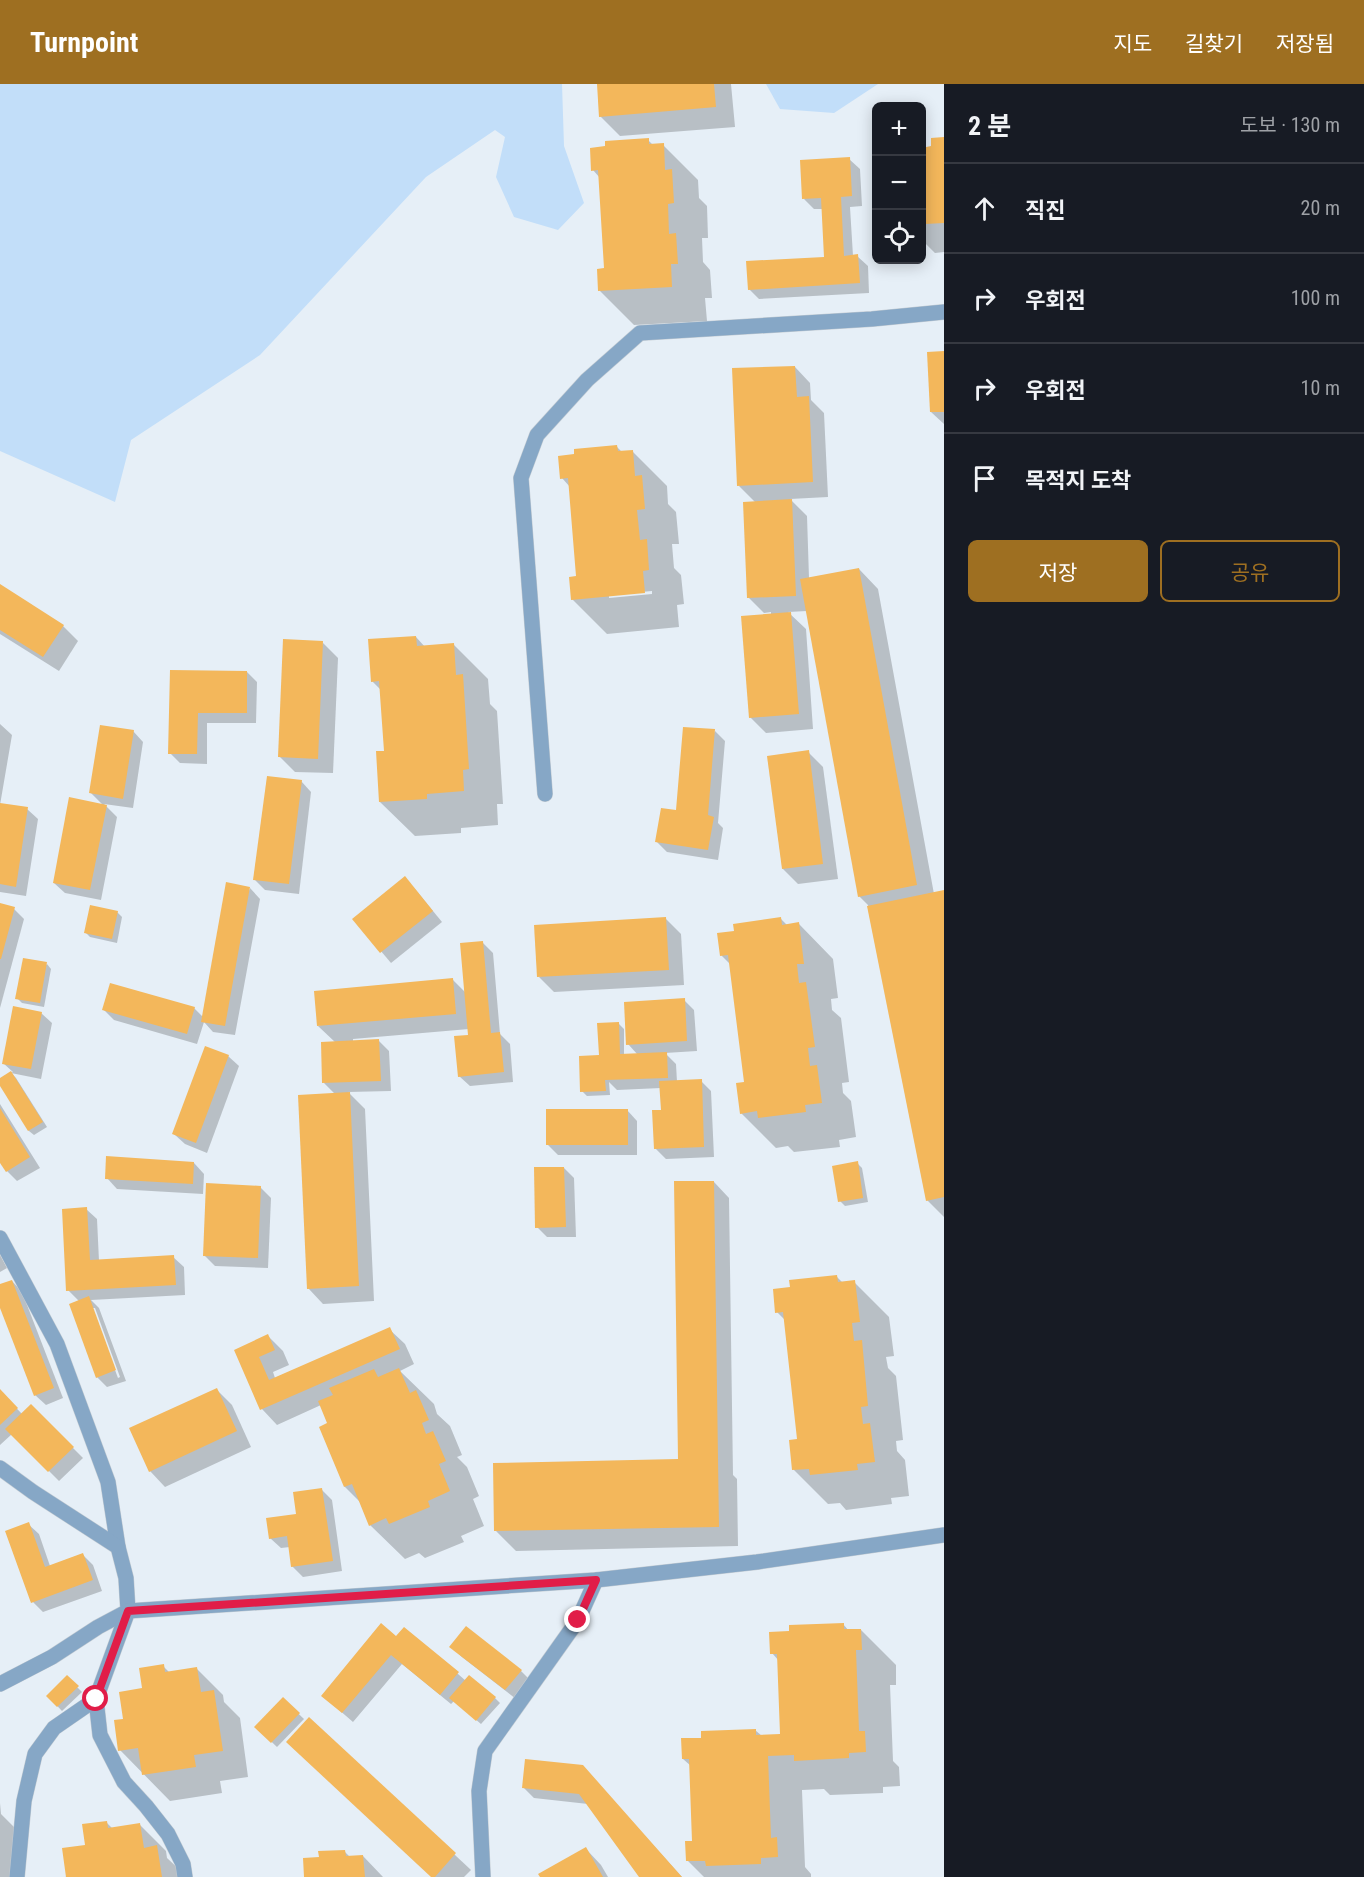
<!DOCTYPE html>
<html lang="ko">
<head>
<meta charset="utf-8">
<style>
  :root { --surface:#171b24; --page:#242831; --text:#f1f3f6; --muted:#9ea1a6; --line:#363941; --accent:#9e6f21 }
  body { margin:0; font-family:"Roboto Condensed","Noto Sans KR",sans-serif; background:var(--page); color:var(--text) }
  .controls { position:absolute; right:18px; top:18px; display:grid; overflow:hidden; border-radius:9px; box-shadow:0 3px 15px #0003 }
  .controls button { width:54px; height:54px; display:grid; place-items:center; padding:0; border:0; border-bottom:2px solid var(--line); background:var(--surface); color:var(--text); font:30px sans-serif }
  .stop { position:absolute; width:18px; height:18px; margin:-14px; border:4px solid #e11d48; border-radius:50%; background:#fff }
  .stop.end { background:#e11d48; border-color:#fff; box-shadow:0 2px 6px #0008 }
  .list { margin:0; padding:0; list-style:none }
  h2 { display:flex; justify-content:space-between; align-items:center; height:78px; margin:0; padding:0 24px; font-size:26px }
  h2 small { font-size:20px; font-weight:400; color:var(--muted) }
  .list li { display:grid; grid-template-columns:39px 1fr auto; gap:18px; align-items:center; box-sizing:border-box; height:90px; padding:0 24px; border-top:2px solid var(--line) }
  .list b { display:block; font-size:22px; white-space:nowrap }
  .list em { font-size:20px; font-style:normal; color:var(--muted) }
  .actions { display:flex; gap:12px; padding:18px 24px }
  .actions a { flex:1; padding:14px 0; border:2px solid var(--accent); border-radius:9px; text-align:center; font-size:21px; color:var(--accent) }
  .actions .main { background:var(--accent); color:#fff }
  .icon { flex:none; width:33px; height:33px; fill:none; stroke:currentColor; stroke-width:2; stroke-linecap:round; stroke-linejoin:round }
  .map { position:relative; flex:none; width:944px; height:1793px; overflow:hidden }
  header { display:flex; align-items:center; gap:36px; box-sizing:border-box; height:84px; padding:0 30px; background:var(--accent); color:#fff }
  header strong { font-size:28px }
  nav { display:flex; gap:33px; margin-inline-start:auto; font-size:21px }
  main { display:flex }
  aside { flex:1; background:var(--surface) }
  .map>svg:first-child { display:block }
  .green { fill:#c2def9 }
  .shadow { fill:#0003; fill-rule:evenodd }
  .building { fill:#f3b75b }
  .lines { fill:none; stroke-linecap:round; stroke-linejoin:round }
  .minor-casing { stroke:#c3cbd2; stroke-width:16 }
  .minor { stroke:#86a7c6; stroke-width:15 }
  .route { stroke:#e11d48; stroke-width:8 }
</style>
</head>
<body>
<header>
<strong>Turnpoint</strong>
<nav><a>지도</a><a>길찾기</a><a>저장됨</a></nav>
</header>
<main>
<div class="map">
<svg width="944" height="1793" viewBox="0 0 944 1793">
  <rect width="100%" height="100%" fill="#e6eff7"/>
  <g class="green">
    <path d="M0,0h562l2,62 20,57 -26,27 -44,-13 -18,-40 9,-40 -10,-7 -69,47 -166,178 -129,85 -16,62 -115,-51z"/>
    <path d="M766,0h112l-44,29 -54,-4z"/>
  </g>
  <g class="shadow">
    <path d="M598,0h133l4,43 -115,9 -20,-20z"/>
    <path d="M944,55v113l-9,1 -13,-13v-94l2,3 9,-1z"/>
    <path d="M648,56l5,5h10l35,35 1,18 8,8 1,32h-6l1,24 7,8 2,28h-7l2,23 -73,4 -34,-34 6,-21 -6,-92 -7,-8z"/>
    <path d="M849,75l11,10 2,37 -12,1 3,49h4l11,10 1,27 -110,6 -10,-10 77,-31 -3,-49h-9l-10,-10z"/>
    <path d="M944,268v72l-13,-12z"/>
    <path d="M795,283l15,16 1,17 13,13 4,84 -38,2 17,17 2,62 50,-9 19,20 56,305 10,-2v325l-17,-17 -59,-295 -9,-9 -52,-285 -19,1 18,17 7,100 -47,4 -16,-16 21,-102v-3l-7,1 -16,-16 8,-94 -17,-17z"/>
    <path d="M617,363l5,5 10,-1 35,35 1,18 8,8 3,32h-7l2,24 7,7 3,29 -7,1 2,22 -72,7 -35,-35 6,-21 -8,-91 -8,-9zM652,507v3l-43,4v-3z"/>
    <path d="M0,502l63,40 15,15 -19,30 -59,-37z"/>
    <path d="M416,553l9,10 29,-2 34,34 2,25 7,7 6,93h-6l1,21 -37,3v5l-46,3 -35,-34 5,-50 -4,-62 -9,-9z"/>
    <path d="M323,559l15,15 -5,115 -38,-1 -15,-15z"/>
    <path d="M171,587l76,1 10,10 -1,41h-49v41l-27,-1 -10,-10z"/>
    <path d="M0,640l12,11 -12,70 27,4 11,10 -12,77 -26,-4z"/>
    <path d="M133,647l10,11 -10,66 -29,-4 13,13 -16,83 -36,-7 -11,-10 50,-77 -13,-13z"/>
    <path d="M715,647l10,10 -7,82 5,5 -5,32 -51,-8 -10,-10 21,-30z"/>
    <path d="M808,668l15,15 15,112 -40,5 -15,-15z"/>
    <path d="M301,697l10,11 -12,102 -34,-4 -10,-10z"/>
    <path d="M250,804l10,11 -25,136 -22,-3 -9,-10 -7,22 -83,-24 -10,-10 90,-2 10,10z"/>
    <path d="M415,805l27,33 -51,41 -37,-44z"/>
    <path d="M0,821l14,4 10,10 -24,89z"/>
    <path d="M117,828l5,5 -5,26 -27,-6 -5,-5z"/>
    <path d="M666,835l15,15 3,51 -130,7 -15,-15z"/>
    <path d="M781,835l6,6 12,-1 34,35 5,39 -7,1 1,11 9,8 8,64 -7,1 1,10 8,8 5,36 -17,3 1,7 -46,5 -6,-6 -12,2 -35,-35 5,-30 -15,-118 -10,-10 14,-23z"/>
    <path d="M482,858l11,11 7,81 10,10 3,38 -43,4 -11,-10 10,-40v-7l-116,10v3l26,-1 10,10 2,40 -43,1 17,17 9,192 -51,3 -15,-16 27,-194 -11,-11 12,-40 -18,-17 135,-46 13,13z"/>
    <path d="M47,880l4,5 -7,38 -22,-4 -5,-5z"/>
    <path d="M684,916l10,10 3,41 -32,2 11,11 1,18 24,-1 10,10 3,66 -48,2 -11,-11 7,-36 -1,-24 -44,2 -8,-8 1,13 -23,1 -5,-5 37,-67 5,5v27l14,-1 -10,-11z"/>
    <path d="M41,929l11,10 -11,56 -30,-6 2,-1 -10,-9z"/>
    <path d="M228,972l11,10 -32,87 -22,-9 -11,-10z"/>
    <path d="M11,989l5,5 31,49 -13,8 -5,-4 -29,-48v-4z"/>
    <path d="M0,1020l40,64 -23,13 -10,-10 -7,-11z"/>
    <path d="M627,1026l10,11v34h-79l-10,-10z"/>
    <path d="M194,1079l10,11 -1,20 -86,-5 -10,-11z"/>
    <path d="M857,1079l5,5 6,34 -23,4 -5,-5z"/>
    <path d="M564,1084l10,10 2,59h-29l-10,-10z"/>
    <path d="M714,1098l15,16 4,277 4,4 1,67 -222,5 -20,-20 184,-71z"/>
    <path d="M260,1103l11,11 -3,70 -53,-2 -11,-11z"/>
    <path d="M86,1125l11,10 2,42 74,-4 11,10 1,28 -94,5 8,8 27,73 -19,6 -10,-10 -18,-76 -11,-11zM92,1224h3l25,69 -2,1z"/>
    <path d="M0,1171l7,13 -7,4z"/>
    <path d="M837,1193l6,6 11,-1 35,35 5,39 -8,1 2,11 8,8 7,64 -7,1 1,10 8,9 4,36 -18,2 1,6 -46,6 -6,-7 -12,1 -34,-34 5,-30 -13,-119 -9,-9z"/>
    <path d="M12,1197l10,11 41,106 -17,7 -11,-10 -35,-91v-18z"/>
    <path d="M389,1245l16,15 9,20 -14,7 34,33 3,10 13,12 12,29 -5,2 10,10 12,29 -6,3 11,27 -23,10 3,6 -39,16 -6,-5 -14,6 -35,-34 -9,-22 -16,-16 -16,-63 -8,-19 -44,20 -15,-16 -26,-59 32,-14 15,15 6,14 -16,7 2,6z"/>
    <path d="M217,1306l15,15 19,42 -86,40 -15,-16z"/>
    <path d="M0,1307l22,23 9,-8 52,52 -24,23 -47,-47 -12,11z"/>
    <path d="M322,1406l10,10 10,71 -39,6 -11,-11 -2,-19 -9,1 -11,-10 28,-23z"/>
    <path d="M28,1440l11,10 11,32 32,-12 11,11 9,26 -59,21 -10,-10z"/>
    <path d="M843,1540l6,7 12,-1 35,35v20h-6l3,76 6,6 1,19 -17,1v6l-53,2 -6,-6 -22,1 3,77 6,7v3h-107l-17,-17 7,-18 -3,-76 -8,-7 19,-20 53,-9 7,6h20l-3,-75 -7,-8z"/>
    <path d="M396,1554l62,36 8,7 29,17 5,5 -19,21 -27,-23 -3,3 -49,-40 -49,58 -30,-26z"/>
    <path d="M451,1563l70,24 10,10 -15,18 -54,-42z"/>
    <path d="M163,1582l7,7 27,-4 26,26 1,7 16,16 8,59 -28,4 2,12 -52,8 -50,-51 4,-30 20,-30z"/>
    <path d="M67,1593l15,15 -20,19 -14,-15z"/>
    <path d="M283,1615l21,20 -27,28 -21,-20z"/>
    <path d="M310,1635l161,151 -7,7h-32z"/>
    <path d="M582,1683l100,110h-41l-53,-73 -54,-6 -11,-11z"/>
    <path d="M0,1719l1,11 14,14 3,49h-18z"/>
    <path d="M106,1738l7,7 27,-4 26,26 1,7 16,15v4h-118l3,-1z"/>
    <path d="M586,1765l15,16 7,12h-66z"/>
    <path d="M344,1767l6,6 13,-1 20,21h-77l15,-18z"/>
  </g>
  <g class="building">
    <path d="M597,0h117l2,23 -117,10z"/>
    <path d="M944,53v86l-19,1 -1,-8 -2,1v-69l9,-2v-8z"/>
    <path d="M649,54v6l15,-1 1,27 7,-1 2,34 -6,1 1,30 7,-1 2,31h-7l1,23 -74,4 -1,-22 7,-1 -6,-98 -7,1 -1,-23 15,-2v-5z"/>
    <path d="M850,73l2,39 -11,1 3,59 14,-2 2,29 -112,7 -2,-29 78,-4 -3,-59 -19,1 -2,-39z"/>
    <path d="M944,267v61h-14l-3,-60z"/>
    <path d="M795,282l2,31 12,-1 4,86 -76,4 -5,-118z"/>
    <path d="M617,361l1,6 15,-1 2,26 7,-1 3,34 -8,1 3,30 7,-1 2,31 -6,1 2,22 -74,7 -2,-23 7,-1 -8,-98 -8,1 -2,-23 16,-2v-5z"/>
    <path d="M792,415l4,97 -49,2 -4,-96z"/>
    <path d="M859,484l58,317 -59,12 -58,-318z"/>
    <path d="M0,500l64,41 -21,32 -43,-27z"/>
    <path d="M791,528l8,102 -50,4 -8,-102z"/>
    <path d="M416,552l1,10 37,-3 2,32 7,-1 6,95 -6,1 1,21 -37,3v5l-48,3 -3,-51h8l-5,-70 -8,1 -3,-43z"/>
    <path d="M283,555l40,2 -5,118 -40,-2z"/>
    <path d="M170,586l77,1v42h-49l-1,41h-29z"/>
    <path d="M100,641l34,5 -11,69 -34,-6z"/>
    <path d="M683,643l32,2 -7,86 6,2 -6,33 -53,-8 6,-34 15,2z"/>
    <path d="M809,666l14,114 -41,5 -15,-113z"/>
    <path d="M267,692l35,4 -13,104 -36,-4z"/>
    <path d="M69,713l38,8 -17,85 -37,-7z"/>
    <path d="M0,719l28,4 -12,80 -16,-3z"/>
    <path d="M405,792l28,35 -53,42 -28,-34z"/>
    <path d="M226,798l24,5 -25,139 -24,-4z"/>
    <path d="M944,806v307l-18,4 -59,-295z"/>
    <path d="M0,819l15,4 -14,52h-1z"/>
    <path d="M90,821l28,6 -6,28 -28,-6z"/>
    <path d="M666,833l3,53 -132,7 -3,-52z"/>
    <path d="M781,833l1,8 17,-3 5,42h-7l2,19 7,-1 9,65 -7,1 2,18 7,-1 5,38 -17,2 1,7 -48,6 -1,-7 -17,3 -4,-31 8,-1 -16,-127 -8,1 -3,-23 17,-2 -1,-7z"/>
    <path d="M483,857l8,92 9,-1 4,40 -46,5 -4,-41 14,-1 -8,-92z"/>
    <path d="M23,874l24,4 -7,41 -25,-4z"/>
    <path d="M453,894l3,36 -139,12 -3,-35z"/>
    <path d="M110,899l85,24 -8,27 -85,-24z"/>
    <path d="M685,914l2,43 -61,4 -2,-43z"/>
    <path d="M13,922l29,6 -11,57 -29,-5z"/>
    <path d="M619,938l1,32 47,-2 1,26 -63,2 1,11 -26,1 -1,-36 20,-1 -2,-32z"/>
    <path d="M379,955l2,42 -59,2 -1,-41z"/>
    <path d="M205,962l24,9 -33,88 -24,-9z"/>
    <path d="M11,987l32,51 -15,9 -28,-45v-8z"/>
    <path d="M702,995l2,68 -50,2 -2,-39h9l-2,-29z"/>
    <path d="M350,1008l9,194 -52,3 -9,-194z"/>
    <path d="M0,1024l30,49 -24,15 -6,-9z"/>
    <rect x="546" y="1025" width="82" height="36"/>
    <path d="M106,1072l88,6 -1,22 -88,-5z"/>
    <path d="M858,1077l5,37 -25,4 -6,-36z"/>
    <path d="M534,1083h30l2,60 -31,1z"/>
    <path d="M674,1097h40l5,346 -225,4 -1,-68 185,-4z"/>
    <path d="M206,1099l55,3 -3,72 -55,-2z"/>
    <path d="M87,1123l3,53 84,-5 2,30 -110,6 -4,-82z"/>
    <path d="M837,1191l1,7 17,-2 5,42 -8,1 2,18 8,-1 6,66 -7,1 2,17 7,-1 5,39 -18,2 1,6 -48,5 -1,-6 -17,1 -3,-30 8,-1 -14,-127 -8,1 -2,-24 17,-2 -1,-7z"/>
    <path d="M12,1196l42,108 -20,8 -34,-88v-24z"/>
    <path d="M89,1212l27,74 -20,8 -27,-74z"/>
    <path d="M390,1243l10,22 -140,61 -26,-60 34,-16 7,16 -16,7 10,23z"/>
    <path d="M399,1284l11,25 6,-3 13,30 -7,3 4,11 7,-3 13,30 -7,3 11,27 -22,10 2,6 -41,17 -3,-6 -17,8 -17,-42 -8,3 -25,-60 8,-4 -9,-22 15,-6 -4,-7 45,-19 4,8z"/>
    <path d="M217,1304l20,43 -88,41 -20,-44z"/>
    <path d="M0,1305l18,19 -18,17z"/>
    <path d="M31,1320l43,43 -26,25 -43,-43z"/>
    <path d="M322,1404l11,73 -42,6 -4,-31 -18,3 -3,-21 30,-4 -3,-22z"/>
    <path d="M29,1438l16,45 38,-14 10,27 -62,23 -26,-72z"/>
    <path d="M381,1539l15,13 8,-9 55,45 -19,23 -49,-40 -49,58 -21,-17z"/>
    <path d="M844,1539v6h17l1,21h-6l3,81h6l1,21 -17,1v5l-55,3v-6l-26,1 3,82 6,-1 1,20 -17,1v6l-55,2 -1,-5h-19l-1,-20h7l-3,-82h-7l-1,-21h20v-7l55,-2v6l24,-1 -3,-80h-7l-1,-22 20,-1v-6z"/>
    <path d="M466,1542l56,44 -17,20 -56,-43z"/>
    <path d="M164,1580l1,8 32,-5 4,25 13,-2 9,61 -29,4 2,12 -54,8 -4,-27 -20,3 -4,-31 9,-1 -4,-27 23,-4 -3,-20z"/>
    <path d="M67,1591l12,11 -22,21 -11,-11z"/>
    <path d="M469,1591l27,22 -20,24 -27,-23z"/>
    <path d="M283,1613l17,16 -29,30 -17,-16z"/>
    <path d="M309,1633l147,136 -21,24h-4l-145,-135z"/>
    <path d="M525,1675l58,6 99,112h-43l-60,-83 -57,-6z"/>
    <path d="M107,1737l1,7 32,-5 4,25 13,-3 5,32h-96l-4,-29 23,-3 -3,-21z"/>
    <path d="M586,1763l17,30h-63l-2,-3z"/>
    <path d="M345,1766l1,6 17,-1 2,22h-61l-1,-19 16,-1 -1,-6z"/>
  </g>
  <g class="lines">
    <g class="minor-casing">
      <g id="minor">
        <path d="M545,710l-24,-316 16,-43 50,-55 53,-47 232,-14 72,-7"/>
        <path d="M0,1154l57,106 51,138 10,65"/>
        <path d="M0,1384l33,24 85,55 8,31 2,33 -30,16 -46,30 -52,27"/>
        <path d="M17,1793l7,-76 11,-47 19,-26 42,-29"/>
        <path d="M185,1793l-2,-13 -15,-30 -22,-28 -22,-24 -24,-47 -4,-36 32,-88 468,-31 161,-18 187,-27"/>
        <path d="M483,1793l-4,-86 6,-40 93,-131 18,-40"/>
      </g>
    </g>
    <use href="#minor" class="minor"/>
  </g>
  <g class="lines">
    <path class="route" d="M96,1615l32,-88 468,-31 -18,40"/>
  </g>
</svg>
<div class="controls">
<button>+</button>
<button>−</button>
<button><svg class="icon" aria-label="locate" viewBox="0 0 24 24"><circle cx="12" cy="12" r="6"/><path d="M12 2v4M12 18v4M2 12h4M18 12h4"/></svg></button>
</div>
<div class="stop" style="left:96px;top:1615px"></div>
<div class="stop end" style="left:578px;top:1536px"></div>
</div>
<aside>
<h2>2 분<small>도보 · 130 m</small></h2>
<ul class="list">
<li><svg class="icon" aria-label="ahead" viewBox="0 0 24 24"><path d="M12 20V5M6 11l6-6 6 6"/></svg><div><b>직진</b></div><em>20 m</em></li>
<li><svg class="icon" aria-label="right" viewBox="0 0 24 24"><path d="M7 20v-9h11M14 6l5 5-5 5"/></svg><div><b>우회전</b></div><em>100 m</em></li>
<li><svg class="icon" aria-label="right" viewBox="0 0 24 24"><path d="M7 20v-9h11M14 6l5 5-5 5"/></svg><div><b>우회전</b></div><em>10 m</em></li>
<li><svg class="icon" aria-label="arrive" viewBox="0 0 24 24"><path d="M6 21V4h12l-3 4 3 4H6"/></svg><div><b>목적지 도착</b></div></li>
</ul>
<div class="actions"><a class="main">저장</a><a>공유</a></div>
</aside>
</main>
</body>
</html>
